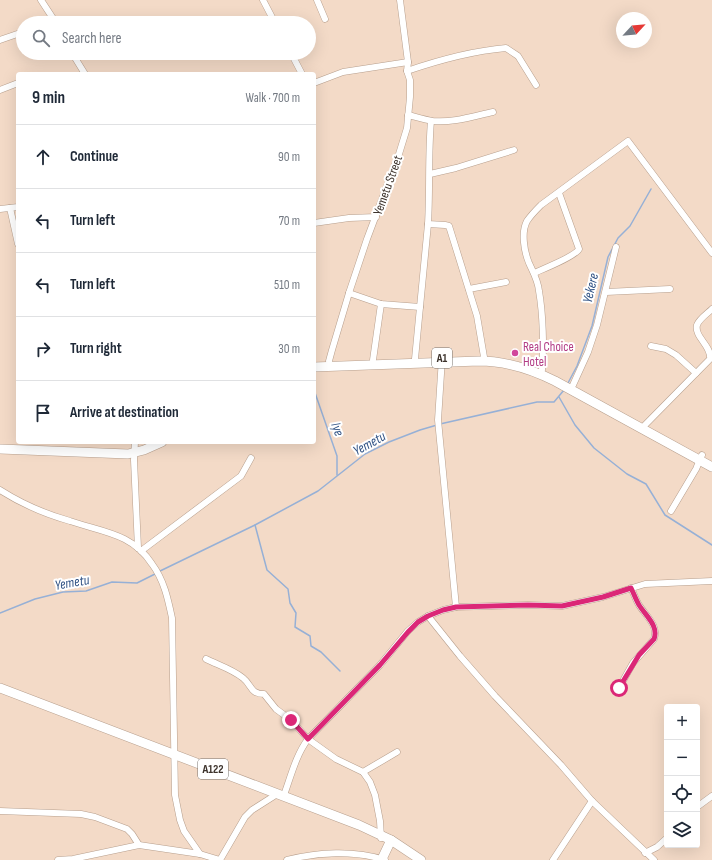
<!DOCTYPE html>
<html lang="en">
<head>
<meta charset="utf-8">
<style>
  :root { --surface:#fff; --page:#f2f2f3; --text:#1f2937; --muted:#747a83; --line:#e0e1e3 }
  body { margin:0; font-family:"Sofia Sans Condensed",sans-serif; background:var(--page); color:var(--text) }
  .controls { position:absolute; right:12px; bottom:12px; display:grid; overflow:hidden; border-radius:4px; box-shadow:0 4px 16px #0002 }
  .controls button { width:36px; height:36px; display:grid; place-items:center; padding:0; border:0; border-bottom:1px solid var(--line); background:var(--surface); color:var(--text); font:20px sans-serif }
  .compass { position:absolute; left:616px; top:12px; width:36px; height:36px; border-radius:50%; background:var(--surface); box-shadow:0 4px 16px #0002; rotate:64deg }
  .stop { position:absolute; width:12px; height:12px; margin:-9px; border:3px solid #db2777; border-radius:50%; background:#fff }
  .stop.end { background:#db2777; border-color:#fff; box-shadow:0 1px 4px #0008 }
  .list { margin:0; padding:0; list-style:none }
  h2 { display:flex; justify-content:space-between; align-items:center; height:52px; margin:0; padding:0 16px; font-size:17px }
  h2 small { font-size:13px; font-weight:400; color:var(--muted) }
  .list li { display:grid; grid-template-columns:26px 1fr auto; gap:12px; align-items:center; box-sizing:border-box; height:64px; padding:0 16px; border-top:1px solid var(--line) }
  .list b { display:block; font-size:15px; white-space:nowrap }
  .list em { font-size:13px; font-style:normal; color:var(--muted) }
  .icon { flex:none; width:22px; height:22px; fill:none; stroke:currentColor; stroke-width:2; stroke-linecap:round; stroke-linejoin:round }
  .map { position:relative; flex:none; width:712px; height:860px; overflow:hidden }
  .search { position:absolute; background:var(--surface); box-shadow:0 4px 16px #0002; left:16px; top:16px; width:300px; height:44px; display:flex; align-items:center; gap:10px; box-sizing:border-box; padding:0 14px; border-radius:22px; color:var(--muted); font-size:15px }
  .panel { position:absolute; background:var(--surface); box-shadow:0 4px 16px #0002; left:16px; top:72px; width:300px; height:372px; border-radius:4px }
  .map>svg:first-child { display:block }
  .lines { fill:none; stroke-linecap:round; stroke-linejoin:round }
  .stream { stroke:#96b0d6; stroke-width:1.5 }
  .minor-casing { stroke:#b79f8d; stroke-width:7 }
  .highway-casing { stroke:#b79f8d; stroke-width:10 }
  .minor { stroke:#fff; stroke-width:6 }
  .highway { stroke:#fff; stroke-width:9 }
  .route { stroke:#db2777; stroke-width:5 }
  .hotel-dot { fill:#d1479c; stroke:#fff; stroke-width:1.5 }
  .labels { text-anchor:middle; stroke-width:4; stroke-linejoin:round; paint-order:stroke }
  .shield { fill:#fff; stroke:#77706b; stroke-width:1 }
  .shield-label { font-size:12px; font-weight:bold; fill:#3d332c }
  .street-label { font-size:13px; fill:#3d332c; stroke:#fff }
  .hotel-label { font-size:13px; fill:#b23c85; stroke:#fff; text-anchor:start }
  .water-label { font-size:14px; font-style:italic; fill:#315385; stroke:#fff }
</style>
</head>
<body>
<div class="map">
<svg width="712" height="860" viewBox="0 0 712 860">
  <rect width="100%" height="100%" fill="#f3dac7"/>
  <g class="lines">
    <g class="stream">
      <path d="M568,383l9,-17 15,-40 16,-69 10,-19 12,-12 21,-37"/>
      <path d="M314,390l23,66v19"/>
      <path d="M559,397l16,28 19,23 33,26 19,10 19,31 47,30"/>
      <path d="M440,424l97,-22h17l10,-12"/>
      <path d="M255,525l12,45 21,19 2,14 6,10 -1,14 15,9 1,10 10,6 19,19"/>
      <path d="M158,572l97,-47 63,-34 47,-37 24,-12 31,-12 17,-5"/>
      <path d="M0,613l35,-14 28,-7 23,-1 26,-9 25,1 18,-9"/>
    </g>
    <g class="minor-casing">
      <g id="minor">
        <path d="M41,0l15,23"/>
        <path d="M263,0l12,23"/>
        <path d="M317,0l8,19"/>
        <path d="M0,40l23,-8"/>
        <path d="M72,53l13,21"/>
        <path d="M291,53l11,21"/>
        <path d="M407,71c32,-11 65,-20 99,-23l12,8 18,29"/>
        <path d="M314,83l29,-11 65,-10"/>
        <path d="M0,90l18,-7"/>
        <path d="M408,115c8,2 17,5 25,6 20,2 41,-5 60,-9"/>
        <path d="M431,121c-3,34 -1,69 -3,103l17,1 4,1 5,16 23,74 7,41"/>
        <path d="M430,174l26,-6 58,-18"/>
        <path d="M10,208l8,36"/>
        <path d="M0,209l18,-2"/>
        <path d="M314,223l35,-5 27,-1"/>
        <path d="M534,273c9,-4 42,-17 45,-24l-20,-56"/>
        <path d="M469,289l37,-7"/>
        <path d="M606,292l64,-3"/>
        <path d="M349,293l32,11 39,3"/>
        <path d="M651,346l15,3 10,6 20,18"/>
        <path d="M442,358l-4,62 18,187"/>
        <path d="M415,359l13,-135"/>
        <path d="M373,360l8,-56"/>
        <path d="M330,366l-1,-5 3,-11 17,-57 18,-54 32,-85 8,-26 3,-31v-17l-3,-9 1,-9 -8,-62"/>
        <path d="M542,370c2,-22 1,-56 -3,-79 -1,-11 -6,-19 -10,-28 -5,-12 -8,-31 -2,-42 4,-6 9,-11 14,-16l87,-64 84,112"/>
        <path d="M573,385l15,-33 9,-27 19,-78"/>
        <path d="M642,428l68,-69c2,-13 -16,-22 -13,-34 2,-6 11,-12 15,-16"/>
        <path d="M135,442l-1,18 4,88"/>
        <path d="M0,490c22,14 45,24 70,31 32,11 62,12 82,43 12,16 16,35 20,54l3,177 5,25 4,11 16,23"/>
        <path d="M671,511l25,-42 6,-14"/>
        <path d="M141,551l100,-75 10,-18"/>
        <path d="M428,616l32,40 35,40 66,69 31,36 62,59"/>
        <path d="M206,659c12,6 26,10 37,19 9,7 7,16 21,16l12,15 15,11 17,19 28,20 27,13 7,10 5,13 5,26 1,17"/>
        <path d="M619,688l14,-25 21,-24c5,-13 -8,-23 -15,-34 -3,-5 -5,-11 -8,-17"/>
        <path d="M363,772l34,-20"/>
        <path d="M284,795c7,-19 12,-40 24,-56l72,-74 28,-34 10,-9 10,-6 15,-6 13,-3 72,-2 34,1 41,-9 42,-13 67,-3"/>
        <path d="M697,807l15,-11"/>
        <path d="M0,811l81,3 14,3 32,12 5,5 7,11"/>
        <path d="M645,853l12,-6 10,-9"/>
        <path d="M58,860l15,-1 66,-14 61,9 20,6"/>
        <path d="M220,860l25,-43 7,-7 22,-14"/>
        <path d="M287,860c31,-8 67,-10 98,0"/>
        <path d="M553,860l39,-59"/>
      </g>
    </g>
    <g class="highway-casing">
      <g id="highway">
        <path d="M314,367l165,-6c27,0 52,8 76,20l157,86"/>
        <path d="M0,449l128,5 16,-4 18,-8"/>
        <path d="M0,688l359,137 32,15 30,20"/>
        <path d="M382,859l9,-19"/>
      </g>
    </g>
    <use href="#minor" class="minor"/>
    <use href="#highway" class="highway"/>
  </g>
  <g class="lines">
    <path class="route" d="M291,720l17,19 72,-74 28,-33 10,-10 10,-6 15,-6 13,-3 72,-2 34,1 41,-9 28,-9c3,6 5,12 8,17 7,11 20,21 15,34l-15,16 -20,33"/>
  </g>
  <circle class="hotel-dot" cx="515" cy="353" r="4"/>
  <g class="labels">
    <g class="shield">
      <rect x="432" y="348" width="20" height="20" rx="3"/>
      <rect x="198" y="759" width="30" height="20" rx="3"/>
    </g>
    <g class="shield-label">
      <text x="442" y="362">A1</text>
      <text x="213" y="773">A122</text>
    </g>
    <g class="street-label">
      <text transform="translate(387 185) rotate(-70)" y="5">Yemetu Street</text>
    </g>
    <g class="hotel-label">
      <text x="523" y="351">Real Choice<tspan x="523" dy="15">Hotel</tspan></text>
    </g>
    <g class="water-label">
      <text transform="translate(590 288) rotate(-77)" y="5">Yekere</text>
      <text transform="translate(338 429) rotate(71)" y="5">Iye</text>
      <text transform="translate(369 443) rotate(-29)" y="5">Yemetu</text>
      <text transform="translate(72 582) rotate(-10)" y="5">Yemetu</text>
    </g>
  </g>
</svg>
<div class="controls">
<button>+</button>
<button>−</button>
<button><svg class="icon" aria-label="locate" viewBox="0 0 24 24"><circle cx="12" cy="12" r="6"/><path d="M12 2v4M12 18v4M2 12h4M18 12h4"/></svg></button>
<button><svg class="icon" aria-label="layers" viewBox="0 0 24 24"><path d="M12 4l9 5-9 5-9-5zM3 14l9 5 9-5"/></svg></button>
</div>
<svg class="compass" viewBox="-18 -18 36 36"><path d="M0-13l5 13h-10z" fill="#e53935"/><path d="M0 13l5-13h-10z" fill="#747a83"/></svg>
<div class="stop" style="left:619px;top:688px"></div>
<div class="stop end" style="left:291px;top:720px"></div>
<div class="search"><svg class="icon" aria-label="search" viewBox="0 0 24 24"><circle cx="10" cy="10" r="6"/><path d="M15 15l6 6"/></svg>Search here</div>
<section class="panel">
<h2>9 min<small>Walk · 700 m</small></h2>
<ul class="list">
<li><svg class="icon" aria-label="ahead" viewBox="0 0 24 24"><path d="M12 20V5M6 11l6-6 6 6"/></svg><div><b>Continue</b></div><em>90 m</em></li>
<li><svg class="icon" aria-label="left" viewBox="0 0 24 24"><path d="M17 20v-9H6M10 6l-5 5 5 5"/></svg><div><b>Turn left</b></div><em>70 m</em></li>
<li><svg class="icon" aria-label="left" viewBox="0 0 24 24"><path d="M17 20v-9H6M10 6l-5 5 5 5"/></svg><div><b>Turn left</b></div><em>510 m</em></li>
<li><svg class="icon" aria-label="right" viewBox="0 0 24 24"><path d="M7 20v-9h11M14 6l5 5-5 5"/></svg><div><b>Turn right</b></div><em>30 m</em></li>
<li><svg class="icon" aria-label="arrive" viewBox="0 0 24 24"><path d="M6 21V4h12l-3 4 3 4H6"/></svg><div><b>Arrive at destination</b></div></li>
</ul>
</section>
</div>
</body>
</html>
